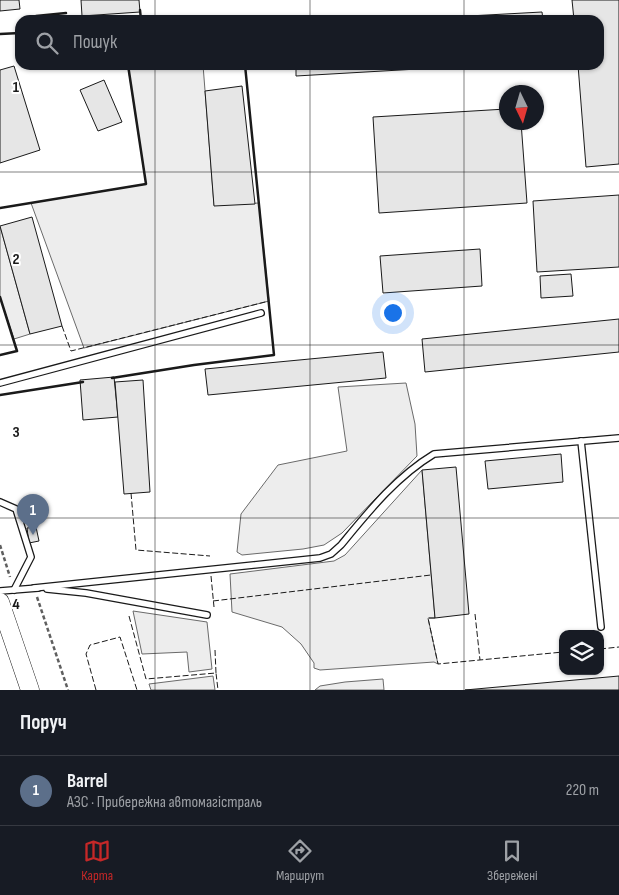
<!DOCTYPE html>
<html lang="uk">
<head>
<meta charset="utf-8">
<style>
  :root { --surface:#171b24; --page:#20242c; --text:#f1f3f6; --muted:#9ea1a6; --line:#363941; --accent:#c62828 }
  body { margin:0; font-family:"Sofia Sans Condensed",sans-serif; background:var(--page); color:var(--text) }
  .controls { position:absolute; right:15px; bottom:15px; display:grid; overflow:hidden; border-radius:10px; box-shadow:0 1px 4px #0004 }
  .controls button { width:45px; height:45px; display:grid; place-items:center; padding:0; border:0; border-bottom:1px solid var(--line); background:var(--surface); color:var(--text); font:25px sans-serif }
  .compass { position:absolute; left:499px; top:85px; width:45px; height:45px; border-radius:50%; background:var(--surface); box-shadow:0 1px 4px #0004; rotate:175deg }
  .you { position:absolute; left:392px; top:312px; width:18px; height:18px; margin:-12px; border:4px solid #fff; border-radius:50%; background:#1a73e8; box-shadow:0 0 0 8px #1a73e833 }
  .badge { display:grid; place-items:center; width:32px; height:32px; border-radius:50%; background:var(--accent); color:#fff; font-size:16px; font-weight:700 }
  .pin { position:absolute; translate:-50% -41px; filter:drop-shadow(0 1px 2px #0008) }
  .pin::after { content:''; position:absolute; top:26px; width:18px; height:15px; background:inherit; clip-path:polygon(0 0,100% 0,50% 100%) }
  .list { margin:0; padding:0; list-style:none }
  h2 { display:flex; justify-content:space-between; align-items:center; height:65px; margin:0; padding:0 20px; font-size:21px }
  h2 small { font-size:16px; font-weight:400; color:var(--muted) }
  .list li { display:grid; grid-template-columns:32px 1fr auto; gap:15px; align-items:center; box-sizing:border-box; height:70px; padding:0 20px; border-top:1px solid var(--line) }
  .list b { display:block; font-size:19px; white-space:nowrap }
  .list p { margin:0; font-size:16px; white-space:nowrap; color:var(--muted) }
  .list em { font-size:16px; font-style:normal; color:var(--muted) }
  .icon { flex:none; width:28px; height:28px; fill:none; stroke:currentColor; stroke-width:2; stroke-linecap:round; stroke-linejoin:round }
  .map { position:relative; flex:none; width:619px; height:690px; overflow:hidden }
  .search { position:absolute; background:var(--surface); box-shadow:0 1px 4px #0004; left:15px; right:15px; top:15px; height:55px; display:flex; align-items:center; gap:12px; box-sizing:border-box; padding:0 18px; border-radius:15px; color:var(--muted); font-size:19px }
  .sheet { height:135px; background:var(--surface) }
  nav { display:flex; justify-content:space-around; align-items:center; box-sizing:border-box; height:70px; border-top:1px solid var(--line); background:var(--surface); font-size:14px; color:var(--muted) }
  nav a { display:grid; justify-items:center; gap:2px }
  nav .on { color:var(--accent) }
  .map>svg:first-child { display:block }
  .built { fill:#ededed; stroke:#6a6a6a }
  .building { fill:#e6e6e6; stroke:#1a1a1a }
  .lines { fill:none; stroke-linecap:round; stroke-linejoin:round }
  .service-casing { stroke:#1a1a1a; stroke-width:8 }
  .primary-casing { stroke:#1a1a1a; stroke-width:19 }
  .path { stroke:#5f5f5f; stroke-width:2.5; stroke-dasharray:4 2.5; stroke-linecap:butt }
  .service { stroke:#fff; stroke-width:5.5 }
  .primary { stroke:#fff; stroke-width:18 }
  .fence { stroke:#1a1a1a; stroke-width:1; stroke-dasharray:6 2.5; stroke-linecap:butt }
  .wall { stroke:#1a1a1a; stroke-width:2.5 }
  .grid { fill:none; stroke:#1a1a1a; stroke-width:1; stroke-opacity:0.55 }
  .grid-label { font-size:16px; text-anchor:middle; font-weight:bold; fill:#1a1a1a; stroke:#fff; stroke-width:4; stroke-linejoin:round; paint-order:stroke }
</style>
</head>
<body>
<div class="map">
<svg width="619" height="690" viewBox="0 0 619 690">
  <rect width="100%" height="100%" fill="#fff"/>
  <g class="built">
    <path d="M150,65h53l11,140 45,-2 10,98 -185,47 -53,-145 115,-19 -18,-117z"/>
    <path d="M0,226l30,108 -16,5 -14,-42z"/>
    <path d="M406,383l9,41 2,32 -75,77 -18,12 -21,4 -61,6 -5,-3 4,-38 37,-49 69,-14 -9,-64z"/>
    <path d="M422,470l13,148h-7l10,46 -4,-2 -114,8 -6,-2v-5l-13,-19 -19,-17 -50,-15 -2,-38 104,-13 11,-6z"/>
    <path d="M133,611l74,11 5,47 -23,3 -2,-20 -45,2z"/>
    <path d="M213,676l2,14h-64l-2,-6z"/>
    <path d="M383,679l1,11h-69l5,-4 25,-4z"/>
  </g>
  <g class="building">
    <path d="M0,0h19l1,9 -20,2z"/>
    <path d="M81,0h58l1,12 -58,4z"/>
    <path d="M572,0h47v164l-33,3 -8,-102h21v-45h-25z"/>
    <path d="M542,12l1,8h-147z"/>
    <path d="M296,65h191l-191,11z"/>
    <path d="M14,66l26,84 -40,13v-93z"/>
    <path d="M104,80l18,42 -24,9 -18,-41z"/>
    <path d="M242,86l13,118 -41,2 -9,-115z"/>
    <path d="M506,109v13h15l6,81 -148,10 -6,-96z"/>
    <path d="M619,195v72l-82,5 -4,-71z"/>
    <path d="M32,217l30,109 -32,8 -30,-108z"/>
    <path d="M480,249l2,37 -99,7 -3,-37z"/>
    <path d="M571,274l2,22 -32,2 -1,-22z"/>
    <path d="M619,319v33l-194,20 -3,-33z"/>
    <path d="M383,352l3,26 -178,17 -3,-26z"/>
    <path d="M114,377l4,40 -35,3 -3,-40z"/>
    <path d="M143,380l7,112 -26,2 -9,-112z"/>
    <path d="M561,454l2,28 -75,7 -3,-28z"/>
    <path d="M456,467l13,147 -34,4 -13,-148z"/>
    <path d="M36,527l3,14 -10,2 -2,-15z"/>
    <path d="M619,676v14h-154z"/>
  </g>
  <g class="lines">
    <g class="service-casing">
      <g id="service">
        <path d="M0,383l261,-70"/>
        <path d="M581,441l20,186"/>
        <path d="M0,502l16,7 15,48 -17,33"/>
        <path d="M34,588l286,-30 11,-4 10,-9c28,-34 55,-68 93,-91l185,-16"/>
        <path d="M47,589l39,4 121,22"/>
        <path d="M0,591l38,-3"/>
      </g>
    </g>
    <g class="primary-casing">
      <path id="primary" d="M0,602l30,88"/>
    </g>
    <g class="path">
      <path d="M0,545l10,32"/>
      <path d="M37,597l31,93"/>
    </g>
    <use href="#service" class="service"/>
    <use href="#primary" class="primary"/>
    <g class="fence">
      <path d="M62,326l9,25 198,-50"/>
      <path d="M131,493l5,57 74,6"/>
      <path d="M211,576l3,31"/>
      <path d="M213,601l218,-26"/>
      <path d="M475,614l5,46"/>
      <path d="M129,616l17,63 70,-6 2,17"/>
      <path d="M435,618h-7l10,46 125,-12"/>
      <path d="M600,649l19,-2"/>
      <path d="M215,650l1,23"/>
      <path d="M96,690l-10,-36 4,-9 30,-8 17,53"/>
    </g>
    <g class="wall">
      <path d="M140,10l1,10"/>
      <path d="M33,20l3,-4 30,-3"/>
      <path d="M0,34l20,-1"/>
      <path d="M0,208l146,-24 -18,-119"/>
      <path d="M0,297l17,54 -17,4"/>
      <path d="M112,378l82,-13 80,-10 -29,-290"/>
      <path d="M0,395l83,-13"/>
    </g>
  </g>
  <path class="grid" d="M155,0v20M310,0v20M464,0v20M155,65v625M310,65v625M464,65v625M0,172h619M0,345h619M0,518h619"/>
  <g class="grid-label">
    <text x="16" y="92">1</text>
    <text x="16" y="264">2</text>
    <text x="16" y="437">3</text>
    <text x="16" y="609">4</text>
  </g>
</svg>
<div class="controls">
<button><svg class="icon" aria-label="layers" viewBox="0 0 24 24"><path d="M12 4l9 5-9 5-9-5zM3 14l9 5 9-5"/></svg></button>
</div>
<svg class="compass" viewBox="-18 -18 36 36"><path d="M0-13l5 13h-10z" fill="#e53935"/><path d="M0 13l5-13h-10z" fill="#9ea1a6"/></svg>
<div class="you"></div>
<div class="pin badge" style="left:33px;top:535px;background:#5c6f8a">1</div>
<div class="search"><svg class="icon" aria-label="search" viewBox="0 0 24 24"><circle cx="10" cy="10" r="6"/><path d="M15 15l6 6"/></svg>Пошук</div>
</div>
<section class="sheet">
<h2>Поруч<small></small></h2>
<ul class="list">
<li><span class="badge" style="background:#5c6f8a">1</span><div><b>Barrel</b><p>АЗС · Прибережна автомагістраль</p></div><em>220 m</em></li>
</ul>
</section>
<nav>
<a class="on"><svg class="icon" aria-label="map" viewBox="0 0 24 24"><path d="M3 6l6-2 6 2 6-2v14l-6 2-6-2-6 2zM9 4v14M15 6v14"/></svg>Карта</a>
<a><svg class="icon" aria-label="directions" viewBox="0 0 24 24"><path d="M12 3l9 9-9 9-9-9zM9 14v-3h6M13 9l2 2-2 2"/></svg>Маршрут</a>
<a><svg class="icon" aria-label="saved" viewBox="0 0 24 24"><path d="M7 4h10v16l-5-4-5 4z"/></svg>Збережені</a>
</nav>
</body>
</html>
